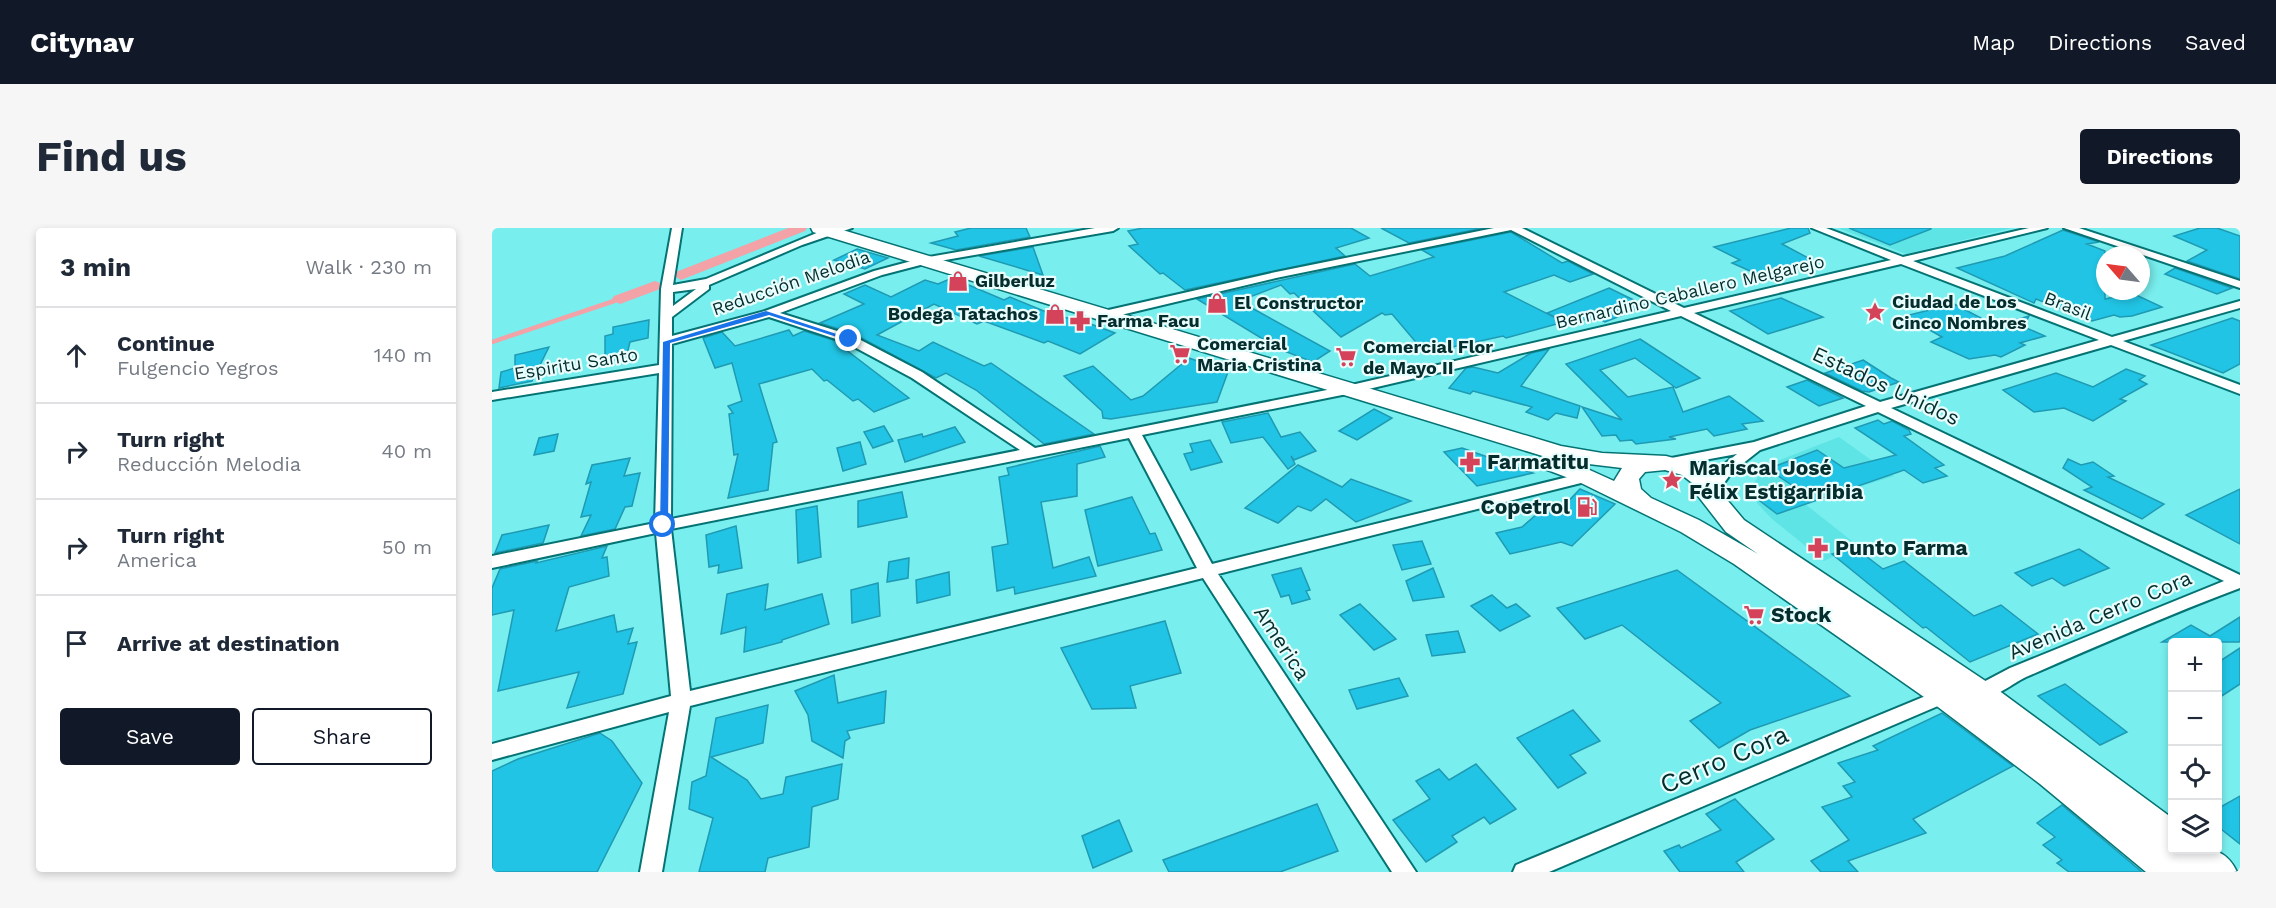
<!DOCTYPE html>
<html lang="en">
<head>
<meta charset="utf-8">
<style>
  :root { --surface:#fff; --page:#f6f6f7; --text:#1f2937; --muted:#747a83; --line:#e0e1e3; --accent:#111827 }
  body { margin:0; font-family:"Work Sans",sans-serif; background:var(--page); color:var(--text) }
  .controls { position:absolute; right:18px; bottom:18px; display:grid; overflow:hidden; border-radius:6px; box-shadow:0 3px 9px #0003 }
  .controls button { width:54px; height:54px; display:grid; place-items:center; padding:0; border:0; border-bottom:2px solid var(--line); background:var(--surface); color:var(--text); font:30px sans-serif }
  .compass { position:absolute; left:1604px; top:18px; width:54px; height:54px; border-radius:50%; background:var(--surface); box-shadow:0 3px 9px #0003; rotate:298deg }
  .stop { position:absolute; width:18px; height:18px; margin:-14px; border:4px solid #1a73e8; border-radius:50%; background:#fff }
  .stop.end { background:#1a73e8; border-color:#fff; box-shadow:0 2px 6px #0008 }
  .list { margin:0; padding:0; list-style:none }
  h2 { display:flex; justify-content:space-between; align-items:center; height:78px; margin:0; padding:0 24px; font-size:26px }
  h2 small { font-size:20px; font-weight:400; color:var(--muted) }
  .list li { display:grid; grid-template-columns:39px 1fr auto; gap:18px; align-items:center; box-sizing:border-box; height:96px; padding:0 24px; border-top:2px solid var(--line) }
  .list b { display:block; font-size:22px; white-space:nowrap }
  .list p { margin:0; font-size:20px; white-space:nowrap; color:var(--muted) }
  .list em { font-size:20px; font-style:normal; color:var(--muted) }
  .actions { display:flex; gap:12px; padding:18px 24px }
  .actions a { flex:1; padding:14px 0; border:2px solid var(--accent); border-radius:6px; text-align:center; font-size:21px; color:var(--accent) }
  .actions .main { background:var(--accent); color:#fff }
  .icon { flex:none; width:33px; height:33px; fill:none; stroke:currentColor; stroke-width:2; stroke-linecap:round; stroke-linejoin:round }
  .map { position:relative; flex:none; width:1748px; height:644px; overflow:hidden; border-radius:6px }
  header { display:flex; align-items:center; gap:36px; box-sizing:border-box; height:84px; padding:0 30px; background:var(--accent); color:#fff }
  header strong { font-size:28px }
  nav { display:flex; gap:33px; margin-inline-start:auto; font-size:21px }
  .intro { display:flex; align-items:center; justify-content:space-between; box-sizing:border-box; height:144px; padding:0 36px }
  h1 { margin:0; font-size:42px }
  .button { padding:15px 27px; border-radius:6px; background:var(--accent); color:#fff; font-size:21px; font-weight:700 }
  main { display:flex; gap:36px; padding:0 36px }
  aside { flex:1; background:var(--surface); border-radius:6px; box-shadow:0 3px 9px #0003 }
  .map>svg:first-child { display:block }
  .built { fill:#5ee4e5 }
  .lines { fill:none; stroke-linecap:round; stroke-linejoin:round }
  .stream { stroke:#f3a2a7; stroke-width:4.5 }
  .canal { fill:#f3a2a7; fill-rule:evenodd }
  .building { fill:#21c4e4; stroke:#1f9ab3; stroke-width:1.5 }
  .minor-casing { stroke:#057374; stroke-width:4 }
  .trunk-casing { stroke:#057374; stroke-width:3 }
  .minor { fill:#fff; fill-rule:evenodd }
  .trunk { fill:#fff; fill-rule:evenodd }
  .route { fill:#1a73e8 }
  .labels { text-anchor:middle; stroke-width:4.5; stroke-linejoin:round; paint-order:stroke }
  .far-poi-label { font-size:18px; font-weight:bold; fill:#052d2d; stroke:#e9fdfd; text-anchor:start }
  .far-street-label { font-size:18px; fill:#052d2d; stroke:#e9fdfd }
  .street-label { font-size:21px; fill:#052d2d; stroke:#e9fdfd }
  .poi-label { font-size:21px; font-weight:bold; fill:#052d2d; stroke:#e9fdfd; text-anchor:start }
  .near-street-label { font-size:26px; fill:#052d2d; stroke:#e9fdfd }
</style>
</head>
<body>
<header>
<strong>Citynav</strong>
<nav><a>Map</a><a>Directions</a><a>Saved</a></nav>
</header>
<div class="intro"><h1>Find us</h1><a class="button">Directions</a></div>
<main>
<aside>
<h2>3 min<small>Walk · 230 m</small></h2>
<ul class="list">
<li><svg class="icon" aria-label="ahead" viewBox="0 0 24 24"><path d="M12 20V5M6 11l6-6 6 6"/></svg><div><b>Continue</b><p>Fulgencio Yegros</p></div><em>140 m</em></li>
<li><svg class="icon" aria-label="right" viewBox="0 0 24 24"><path d="M7 20v-9h11M14 6l5 5-5 5"/></svg><div><b>Turn right</b><p>Reducción Melodia</p></div><em>40 m</em></li>
<li><svg class="icon" aria-label="right" viewBox="0 0 24 24"><path d="M7 20v-9h11M14 6l5 5-5 5"/></svg><div><b>Turn right</b><p>America</p></div><em>50 m</em></li>
<li><svg class="icon" aria-label="arrive" viewBox="0 0 24 24"><path d="M6 21V4h12l-3 4 3 4H6"/></svg><div><b>Arrive at destination</b></div></li>
</ul>
<div class="actions"><a class="main">Save</a><a>Share</a></div>
</aside>
<div class="map">
<svg width="1748" height="644" viewBox="0 0 1748 644">
  <rect width="100%" height="100%" fill="#79eeee"/>
  <g class="built">
    <path d="M1346,0h174l-106,26z"/>
    <path d="M1347,209l55,39 -89,28 52,41 -33,16 -52,-42 -15,-16 -7,-15 17,-23z"/>
  </g>
  <g class="lines">
    <path class="stream" d="M0,114l128,-43"/>
    <g class="canal">
      <path d="M296,0h19l-2,3 -119,47 -5,2 -8,-5 3,-3z"/>
      <path d="M163,53l5,2 3,3 -3,3 -40,15 -8,-5 2,-3z"/>
    </g>
  </g>
  <g class="building">
    <path d="M479,0h55l4,9 -74,13 -25,-7 27,-7 -3,-4z"/>
    <path d="M651,0h208l18,10 -33,10 9,8 -160,34 -22,-17 -3,1 -31,-28 9,-2 -10,-13z"/>
    <path d="M889,0h102l-74,15z"/>
    <path d="M1299,0h17l2,5 -28,11 30,16 -46,18 -34,-15 8,-3 -26,-13z"/>
    <path d="M1357,0h82v1l-41,16z"/>
    <path d="M1708,0h17l23,8v43l-53,-18 20,-11 -33,-14z"/>
    <path d="M1571,2l36,12 -12,2 18,7v48l27,-6 30,14 -30,9 -12,1 -6,-2 -22,6 -56,-22 -2,4 -77,-35 48,-12z"/>
    <path d="M1019,4l51,31 6,-2 25,13 -23,8 -16,-7 -50,17 60,30 -58,16 -3,-2 -78,17 -33,-39 -7,1 -3,-2 -41,24 -47,-44 -4,1 -9,-9 -42,16 91,50 -17,11 -34,-13 -82,-50 158,-35 15,12 64,-19 -12,-7z"/>
    <path d="M541,19l10,28 -64,-19z"/>
    <path d="M365,21l31,9 -23,11 -31,-9z"/>
    <path d="M1683,40l57,20 -15,6 -52,-20z"/>
    <path d="M460,50l52,22 6,-3 41,17 37,9 27,10 -35,21 -32,-13 -4,2 -60,-22 -7,3 -43,-20 -57,31 42,16 14,-9 51,24 7,-3 103,71 -50,10 -68,-54 -30,-17 -10,5 -82,-44 -34,-11 44,-19 -20,-10 21,-9 26,12 34,-17 13,4z"/>
    <path d="M1117,60l37,18 -41,16 -5,-3 -12,2 -2,-2 -16,6 -23,-12z"/>
    <path d="M1289,70l42,19 -55,17 -38,-23z"/>
    <path d="M1462,76l42,22 33,-10 -5,11 21,9 -25,7 5,2 -24,12 -6,-2 -26,4 -38,-17 11,-5 -37,-21z"/>
    <path d="M1740,90l8,3v43l-17,9 -72,-28z"/>
    <path d="M157,92l-1,18 -18,4 -4,16 -21,4v-26l8,-2v-7z"/>
    <path d="M297,102l4,6 11,-5 29,9 76,58 -35,14 -16,-13 -5,2 -26,-21 -3,1 -12,-12 -53,15 18,58 -4,1 -5,47 -40,8 10,-44 -4,1 -5,-41 4,-1 -5,-7 14,-5 -10,-38 -17,5 -12,-30 19,-6 13,14z"/>
    <path d="M1148,111l60,39 -24,10 -41,-30 -35,12 28,27 45,-10 10,25 46,-16 34,25 -21,3 5,5 -33,7 -7,-7 -38,8 7,2 -40,5 -4,-4 -12,1 -4,-6 -14,1 -20,-29 40,13 -56,-56z"/>
    <path d="M57,119l-17,34 -33,7 2,-16 14,-4v-13z"/>
    <path d="M1057,121l-28,37 59,20 -3,12 -21,-5 -8,7 -22,-8 6,-5 -59,-16 -3,3 -21,-6 17,-20 7,-1 25,6 33,-20z"/>
    <path d="M697,130l39,14 -11,30 -106,17 -8,-1 -1,-7 -38,-35 29,-10 38,34 12,-4z"/>
    <path d="M1371,132l28,18 8,4 -30,10 -7,-1 -37,-18z"/>
    <path d="M1634,141l19,7 -6,4 8,4 -27,15 6,2 -33,20 -29,-13 -30,4 -31,-22 53,-17 37,14z"/>
    <path d="M1315,152l36,18 -24,8 -32,-19z"/>
    <path d="M882,181l18,9 -35,22 -18,-9z"/>
    <path d="M776,185l13,24 19,-5 16,19 -22,9 -3,-4 4,8 -7,5 -25,-32 -32,6 -9,-21z"/>
    <path d="M1386,192l6,4 8,-3 17,9 2,4 -7,2 40,29 -9,3 12,8 -24,7 -19,-13 -127,44 -17,-13 36,-13 -28,-19 49,-19 27,18 52,-13 -41,-27z"/>
    <path d="M392,198l9,15 -20,7 -9,-16z"/>
    <path d="M463,199l10,15 -60,20 -7,-22 24,-6 1,3z"/>
    <path d="M66,206l-4,17 -20,4 5,-17z"/>
    <path d="M718,212l12,22 -31,8 -7,-16 9,-2 -3,-8z"/>
    <path d="M368,214l6,22 -23,7 -6,-23z"/>
    <path d="M608,218l5,11 -28,7v32l-36,6 12,66 36,-11 7,19 -81,18 -1,-7 -17,4 -5,-44 16,-3 -9,-67 10,-2 -2,-7z"/>
    <path d="M970,220l71,25 -56,13 -33,-34z"/>
    <path d="M138,230l-6,18 16,-3 -8,33 -7,1 -10,22 -34,7 10,-21 -10,2 10,-35 -5,2 6,-19z"/>
    <path d="M1576,231l13,6 12,-3 21,14 -6,1 56,27 -22,15 -58,-29 8,-3 -29,-19z"/>
    <path d="M806,237l44,22 9,-8 60,22 -55,21 -30,-23 -15,12 -13,-5 -20,17 -33,-15z"/>
    <path d="M1088,261l35,15 -43,42 -11,-4 -51,12 -14,-21 26,-6 23,-20 13,5z"/>
    <path d="M1748,261v55l-54,-29z"/>
    <path d="M410,264l5,25 -49,10v-26z"/>
    <path d="M640,269l18,37 5,-1 7,17 -64,16 -13,-56z"/>
    <path d="M325,278l4,51 -23,6 -2,-53z"/>
    <path d="M57,297l-6,18 -48,10 7,-18z"/>
    <path d="M244,298l6,42 -24,5 1,-8 -10,2 -3,-32z"/>
    <path d="M930,313l9,23 -29,6 -9,-25z"/>
    <path d="M115,318l-5,12 5,-1 2,19 -40,11 -13,44 58,-16 3,17 16,-4 -5,16 9,-2 -14,52 -56,14 12,-36 -81,19 16,-81 -22,5v-27l8,-19 37,-8 -1,2z"/>
    <path d="M1362,319l29,22 21,-8 70,55 27,-11 37,29 -68,28 -44,-35 -3,1 -91,-74z"/>
    <path d="M1587,321l30,19 -45,18 -12,-8 -20,8 -17,-13z"/>
    <path d="M417,330l-1,20 -21,4 2,-20z"/>
    <path d="M809,340l9,22 -4,1 4,8 -18,5 -3,-9 -8,2 -9,-22z"/>
    <path d="M941,340l11,29 -31,4 -7,-20z"/>
    <path d="M1185,342l173,126 -100,34 -31,18 -29,-27 31,-18 -99,-78 -37,14 -28,-31z"/>
    <path d="M457,344l1,23 -33,8 -1,-23z"/>
    <path d="M386,355l2,33 -28,7 -1,-33z"/>
    <path d="M276,356l-3,26 57,-16 7,30 -47,16v2l-38,10 2,-25 -25,7 6,-40z"/>
    <path d="M1000,367l15,13 9,-4 14,12 -30,15 -29,-25z"/>
    <path d="M868,376l36,35 -22,11 -34,-35z"/>
    <path d="M1748,389v25h-78l29,-17 19,11z"/>
    <path d="M673,393l16,52 -51,13 6,22 -44,1 -31,-61z"/>
    <path d="M966,403l7,21 -33,4 -6,-21z"/>
    <path d="M1748,420v36l-23,15v-36z"/>
    <path d="M342,447l4,28 48,-12 -2,32 -37,8 3,7 -5,3 -2,17 -31,-17 -4,-26 -13,-24z"/>
    <path d="M907,450l9,18 -51,13 -8,-19z"/>
    <path d="M1573,456l62,48 -27,13 -62,-49z"/>
    <path d="M276,477l-5,38 -52,14 36,23 14,19 22,-5 3,-17 56,-13 -4,35 -26,8 -3,40 -41,11 -3,14h-66l14,-54 -24,-9 3,-27 14,-6 10,-58z"/>
    <path d="M1081,482l27,31 -30,14 16,18 -28,15 -41,-50z"/>
    <path d="M1450,485l71,53 -100,53 13,14 -78,28 10,11h-37l-10,-11 38,-21 -27,-33 30,-10 -9,-11 12,-4 -17,-19 40,-13 -5,-4z"/>
    <path d="M108,505l12,8 30,42 -45,89h-105v-101l26,-12z"/>
    <path d="M984,536l40,45 -26,15 -6,-7 -32,19 5,6 -31,20 -33,-42 37,-21 -14,-18 23,-12 10,11z"/>
    <path d="M1748,568v48l-23,-18v-17z"/>
    <path d="M1243,571l39,40 -38,23 8,10h-64l-16,-21 15,-6 2,3 40,-18 -15,-16z"/>
    <path d="M825,576l21,47 -58,21h-111l-6,-12z"/>
    <path d="M1570,577l80,67h-73l-12,-9 5,-3 -19,-15 12,-8 -18,-14z"/>
    <path d="M627,592l13,31 -39,17 -11,-32z"/>
  </g>
  <g class="lines">
    <g class="minor-casing">
      <g id="minor">
        <path d="M180,0h10l-9,57 33,-6 113,-47 15,-4h18l-50,17 -93,40v4l-37,28v19l93,-25 109,-40 49,-13 172,-30h23l-5,3 -185,32 -46,12 -102,38 73,23 69,36 113,76 312,-62 324,-75 -160,-81 -235,48 -172,41 -6,-4 6,-4 172,-39 218,-44h28l162,80 207,-48 -79,-32h14l77,29 126,-29h18l-134,33 199,76 128,-36v7l-117,33 117,44v9l-129,-49 -220,63 349,167v13c-72,27 -143,58 -214,89 -15,7 -37,27 -54,21l-3,-5 3,-5 38,-20 214,-87 -346,-169 -118,38 -28,22 -16,22h-10l-3,-3 19,-25 15,-12 -71,13 -7,-4 2,-3 93,-18 112,-36 -185,-90 -334,78 -205,41 70,129 376,-92 8,5 -3,3 -375,94 198,298h-24l-189,-294 -513,128 -28,166h-22l29,-160 -177,48v-16l179,-48 -15,-163 -164,35v-12l163,-33 4,-150 -167,27v-8l167,-27 2,-76zM1409,36l198,76 -219,62 -186,-89zM204,61l-23,17v-14zM277,89l76,25 67,36 108,72 -349,69 1,-175zM637,210l68,130 -507,123 -19,-162z"/>
        <path d="M1572,0h15l161,53v7z"/>
        <path d="M1453,460l7,2 3,5 -3,5 -403,172h-36l3,-7z"/>
      </g>
    </g>
    <g class="trunk-casing">
      <path id="trunk" d="M319,0h25l725,218 41,7 64,3 34,9 17,13 6,17 21,25 246,164 182,134v32c28,0 51,-8 65,22h-91l-106,-88 -106,-80 -200,-140 -53,-32 -102,-50 -34,-13 -3,-5 7,-6 -736,-226zM1080,234l50,6 -8,13zM1173,242l17,5 14,11 2,10 28,36 32,22 -59,-34 -48,-22 -10,-9 -2,-10 6,-7z"/>
    </g>
    <use href="#minor" class="minor"/>
    <use href="#trunk" class="trunk"/>
  </g>
  <path class="route" d="M274,83l86,28 -6,1 -77,-25 -99,28 -2,182 -8,3 3,-186z"/>
  <defs>
    <g id="shop-bare" transform="scale(1.62)"><path d="M-5-2.5h2.3a2.7 3.5 0 0 1 5.4 0H5L5.5 6h-11ZM-1.5-2.5h3a1.5 2.3 0 0 0-3 0Z" fill="#d44359" stroke="#e9fdfd" stroke-width="2.5" paint-order="stroke"/></g>
    <g id="sight-bare" transform="scale(1.62)"><path d="M0-6L1.8-2.2L6-1.7L2.9 1.2L3.7 5.4L0 3.3L-3.7 5.4L-2.9 1.2L-6-1.7L-1.8-2.2Z" fill="#d44359" stroke="#e9fdfd" stroke-width="2.5" paint-order="stroke"/></g>
    <g id="pharmacy-bare" transform="scale(1.62)"><path d="M-2-6h4v4h4v4h-4v4h-4v-4h-4v-4h4Z" fill="#d44359" stroke="#e9fdfd" stroke-width="2.5" paint-order="stroke"/></g>
    <g id="supermarket-bare" transform="scale(1.62)"><path d="M-6-5.5h2.5l.6 2H6L4.5 2H-2.5L-4.4-4H-6ZM-1.5 3.2a1.3 1.3 0 1 0 .1 0ZM3 3.2a1.3 1.3 0 1 0 .1 0Z" fill="#d44359" stroke="#e9fdfd" stroke-width="2.5" paint-order="stroke"/></g>
    <g id="fuel-bare" transform="scale(1.62)"><path d="M-5.5-6h7V0h2V4h1.3V-2.5L3-4.5l.8-.8L6-3V5H2.5V1h-1V6h-7ZM-4.2-4.7v3.2H.2V-4.7Z" fill="#d44359" stroke="#e9fdfd" stroke-width="2.5" paint-order="stroke"/></g>
  </defs>
  <g fill-rule="evenodd">
    <use href="#shop-bare" x="466" y="53"/>
    <use href="#shop-bare" x="725" y="75"/>
    <use href="#sight-bare" x="1383" y="84"/>
    <use href="#shop-bare" x="563" y="86"/>
    <use href="#pharmacy-bare" x="588" y="93"/>
    <use href="#supermarket-bare" x="688" y="126"/>
    <use href="#supermarket-bare" x="854" y="129"/>
    <use href="#pharmacy-bare" x="978" y="234"/>
    <use href="#sight-bare" x="1180" y="252"/>
    <use href="#fuel-bare" x="1095" y="279"/>
    <use href="#pharmacy-bare" x="1326" y="320"/>
    <use href="#supermarket-bare" x="1262" y="387"/>
  </g>
  <g class="labels">
    <g class="far-poi-label">
      <text x="483" y="59">Gilberluz</text>
      <text x="1400" y="80">Ciudad de Los<tspan x="1400" dy="21">Cinco Nombres</tspan></text>
      <text x="742" y="81">El Constructor</text>
      <text x="546" y="92" text-anchor="end">Bodega Tatachos</text>
      <text x="605" y="99">Farma Facu</text>
      <text x="705" y="122">Comercial<tspan x="705" dy="21">Maria Cristina</tspan></text>
      <text x="871" y="125">Comercial Flor<tspan x="871" dy="21">de Mayo II</tspan></text>
    </g>
    <g class="far-street-label">
      <text transform="translate(299 55) rotate(-19)" y="6">Reducción Melodia</text>
      <text transform="translate(1198 64) rotate(-13)" y="6">Bernardino Caballero Melgarejo</text>
      <text transform="translate(1576 78) rotate(21)" y="6">Brasil</text>
      <text transform="translate(84 136) rotate(-9)" y="6">Espiritu Santo</text>
    </g>
    <g class="street-label">
      <text transform="translate(1394 158) rotate(25)" y="7">Estados Unidos</text>
      <text transform="translate(1608 387) rotate(-23)" y="7">Avenida Cerro Cora</text>
      <text transform="translate(790 415) rotate(57)" y="7">America</text>
    </g>
    <g class="poi-label">
      <text x="995" y="241">Farmatitu</text>
      <text x="1197" y="247">Mariscal José<tspan x="1197" dy="24">Félix Estigarribia</tspan></text>
      <text x="1078" y="286" text-anchor="end">Copetrol</text>
      <text x="1343" y="327">Punto Farma</text>
      <text x="1279" y="394">Stock</text>
    </g>
    <g class="near-street-label">
      <text transform="translate(1232 531) rotate(-23)" y="9">Cerro Cora</text>
    </g>
  </g>
</svg>
<div class="controls">
<button>+</button>
<button>−</button>
<button><svg class="icon" aria-label="locate" viewBox="0 0 24 24"><circle cx="12" cy="12" r="6"/><path d="M12 2v4M12 18v4M2 12h4M18 12h4"/></svg></button>
<button><svg class="icon" aria-label="layers" viewBox="0 0 24 24"><path d="M12 4l9 5-9 5-9-5zM3 14l9 5 9-5"/></svg></button>
</div>
<svg class="compass" viewBox="-18 -18 36 36"><path d="M0-13l5 13h-10z" fill="#e53935"/><path d="M0 13l5-13h-10z" fill="#747a83"/></svg>
<div class="stop" style="left:171px;top:297px"></div>
<div class="stop end" style="left:357px;top:111px"></div>
</div>
</main>
</body>
</html>
